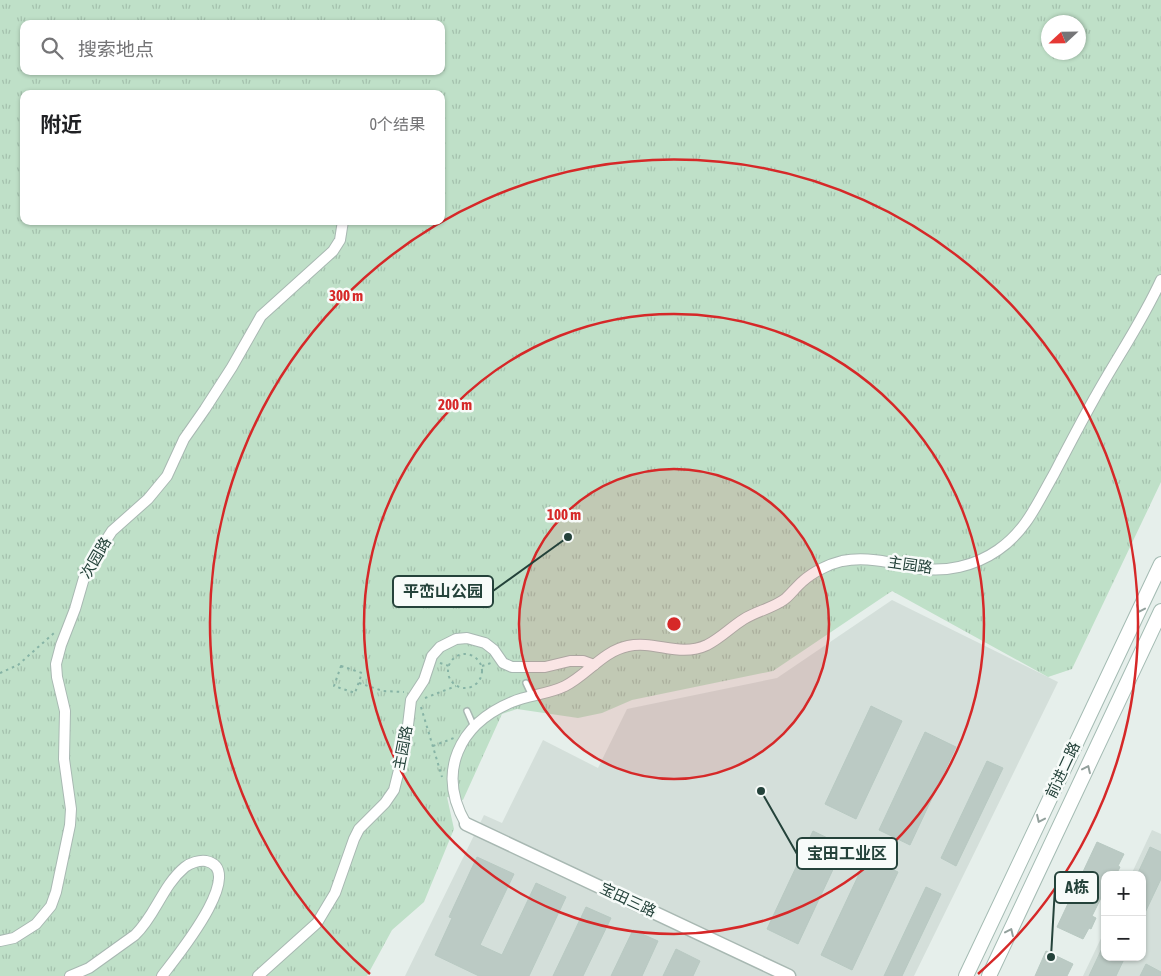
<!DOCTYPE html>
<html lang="zh">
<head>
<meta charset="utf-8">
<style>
  :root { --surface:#fff; --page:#f6f6f6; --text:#202124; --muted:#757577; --line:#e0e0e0 }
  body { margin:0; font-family:"Asap Condensed","Noto Sans SC",sans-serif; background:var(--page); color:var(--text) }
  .controls { position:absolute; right:15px; bottom:15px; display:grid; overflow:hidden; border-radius:10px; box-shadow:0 1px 4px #0004 }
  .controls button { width:45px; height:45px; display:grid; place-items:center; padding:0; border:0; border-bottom:1px solid var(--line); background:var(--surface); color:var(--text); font:25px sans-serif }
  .compass { position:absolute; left:1041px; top:15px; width:45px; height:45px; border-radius:50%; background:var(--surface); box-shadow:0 1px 4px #0004; rotate:248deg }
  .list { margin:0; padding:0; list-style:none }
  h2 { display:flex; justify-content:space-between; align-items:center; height:65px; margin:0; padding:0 20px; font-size:21px }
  h2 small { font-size:16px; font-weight:400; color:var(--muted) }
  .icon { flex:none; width:28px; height:28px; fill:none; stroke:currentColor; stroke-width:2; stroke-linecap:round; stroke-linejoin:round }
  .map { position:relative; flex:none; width:1161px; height:976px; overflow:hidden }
  .search { position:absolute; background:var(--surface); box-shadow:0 1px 4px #0004; left:20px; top:20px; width:425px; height:55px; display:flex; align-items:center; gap:12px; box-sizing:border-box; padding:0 18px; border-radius:10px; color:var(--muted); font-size:19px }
  .panel { position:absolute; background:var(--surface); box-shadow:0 1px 4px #0004; left:20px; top:90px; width:425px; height:135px; border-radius:10px }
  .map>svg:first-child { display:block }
  .built { fill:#d4dfda }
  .park { fill:url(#park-tufts); fill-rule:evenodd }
  .building { fill:#bbcac4; stroke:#b8c9c2 }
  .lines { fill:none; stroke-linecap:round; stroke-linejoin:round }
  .service-casing { stroke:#a8b8b2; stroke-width:8 }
  .minor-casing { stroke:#a8b8b2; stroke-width:12 }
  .tertiary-casing { stroke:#a8b8b2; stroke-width:15 }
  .secondary-casing { stroke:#a4bbb3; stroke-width:16 }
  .path { stroke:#86b3a5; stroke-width:2; stroke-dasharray:2.5 4; stroke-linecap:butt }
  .service { stroke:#fff; stroke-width:5 }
  .minor { stroke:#fff; stroke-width:10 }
  .tertiary { stroke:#fff; stroke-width:12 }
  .secondary { stroke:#fff; stroke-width:14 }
  .oneway { stroke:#92a09c }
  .ring { fill:none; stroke:#d62828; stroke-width:2.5 }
  .labels { text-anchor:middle; stroke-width:5; stroke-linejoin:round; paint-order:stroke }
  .street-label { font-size:15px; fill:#24423a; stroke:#f7fbf9 }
  .centre { fill:#d62828; stroke:#f7fbf9; stroke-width:2.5 }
  .ring-label { font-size:15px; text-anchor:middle; font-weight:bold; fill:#d62828; stroke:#f7fbf9; stroke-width:5; stroke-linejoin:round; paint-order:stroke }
  .leader { fill:none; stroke:#24423a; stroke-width:2 }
  .callout-dot { fill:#24423a; stroke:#f7fbf9; stroke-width:2 }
  .callout { fill:#f7fbf9; stroke:#24423a; stroke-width:2 }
  .callout-label { font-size:16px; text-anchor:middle; font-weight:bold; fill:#24423a }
</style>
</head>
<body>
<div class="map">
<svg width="1161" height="976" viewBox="0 0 1161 976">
  <defs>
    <pattern id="park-tufts" width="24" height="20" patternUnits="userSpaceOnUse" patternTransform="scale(1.25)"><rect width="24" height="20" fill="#bfe0c8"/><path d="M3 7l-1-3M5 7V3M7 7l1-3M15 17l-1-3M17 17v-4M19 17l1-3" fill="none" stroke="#a4c1ad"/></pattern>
  </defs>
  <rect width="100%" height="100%" fill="#e6efeb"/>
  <g class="built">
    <path d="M892,600l166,82 -144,294h-509l79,-161 18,8 41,-83 55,28 29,-59 150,-31z"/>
    <path d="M1152,830l9,4v142h-78l22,-46v27h37v-82h-11z"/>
  </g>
  <path class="park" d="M0,0h1161v482l-89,187 -24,8 -156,-86 -119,80 -141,29 -30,13 -24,5 -61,-9 -15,5 -39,86 -16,-3 7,32 -30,73 -32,28 -25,46h-367zM1048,22h30v30h-30zM24,24h417v47h-417zM24,94h417v127h-417z"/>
  <g class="building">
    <path d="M871,706l31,15 -46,98 -31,-15z"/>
    <path d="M925,732l31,15 -46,98 -31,-15z"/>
    <path d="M987,761l16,7 -47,98 -15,-8z"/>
    <path d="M813,831l31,15 -46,98 -31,-15z"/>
    <path d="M1097,842l27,12 -6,12 2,1 -4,8h-11v15l-13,26 4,2 -5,11 -2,-1 -6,11 -26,-12z"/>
    <path d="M1150,847l11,5v27l-19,40v-44h-5z"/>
    <path d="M477,857l37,17 -34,71 22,10 34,-72 30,14 -37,79h-50l-44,-21 17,-37 -3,-1z"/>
    <path d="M867,857l31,15 -46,98 -31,-15z"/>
    <path d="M926,887l15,7 -39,82h-18z"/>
    <path d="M586,907l25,11 -28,58h-30z"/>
    <path d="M633,930l25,11 -16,35h-31z"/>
    <path d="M1105,942v15h20l-9,19h-27z"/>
    <path d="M676,949l24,12 -7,15h-30z"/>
    <path d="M1046,951l27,13 -6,12h-32z"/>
    <path d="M1146,964l15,8v4h-21z"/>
  </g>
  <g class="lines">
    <g class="service-casing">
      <g id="service">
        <path d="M526,683l6,13"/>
        <path d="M467,711l7,16"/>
      </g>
    </g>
    <g class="minor-casing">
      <g id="minor">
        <path d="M466,824c-30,-52 -7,-100 46,-122 17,-7 37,-8 53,-16 22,-11 38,-35 63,-40 27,-6 51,12 79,-1 14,-7 24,-18 37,-26 13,-8 29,-11 41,-20 6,-5 11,-12 18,-18 10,-9 26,-17 39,-20 25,-5 51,2 75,7 28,5 58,-2 81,-18 28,-19 40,-48 56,-76 13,-25 26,-50 40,-75 22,-40 48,-77 67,-119"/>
        <path d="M0,941l14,-3 22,-14 15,-18 5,-14 14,-67 1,-16 -7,-50 1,-48 -8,-34 -1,-13 5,-19 14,-36 11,-38 26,-40 36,-32 19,-23 17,-37 21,-30 27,-42 29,-51 72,-65 7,-11 3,-19"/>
        <path d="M70,976l19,-8 46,-33c21,-20 27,-49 50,-68 5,-4 14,-7 21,-6 43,9 -33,100 -44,115"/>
        <path d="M258,976l59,-53 18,-30 19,-54 5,-10 26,-26 9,-13 12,-48 5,-42 13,-20 8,-24 8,-9 16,-8 11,-1 18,5 9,7 9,13 9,4h33l25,-6h13l11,4"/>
      </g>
    </g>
    <g class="tertiary-casing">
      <path id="tertiary" d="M466,824l323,152"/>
    </g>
    <g class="secondary-casing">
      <g id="secondary">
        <path d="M966,976l195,-412"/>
        <path d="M989,976l172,-365"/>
      </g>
    </g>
    <g class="path">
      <circle cx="465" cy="671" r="17"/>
      <path d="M440,663l9,3"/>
      <path d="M341,666l21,7 -7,20 -21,-7z"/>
      <path d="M482,666l9,-3"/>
      <path d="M0,673l18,-8 36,-32"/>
      <path d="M359,683l24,8 21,1"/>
      <path d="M425,698l31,-12"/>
      <path d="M421,707l21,70"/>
      <path d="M433,746l21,-8"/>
    </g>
    <use href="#service" class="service"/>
    <use href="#minor" class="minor"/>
    <use href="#tertiary" class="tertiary"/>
    <use href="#secondary" class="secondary"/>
  </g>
  <defs><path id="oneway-chevron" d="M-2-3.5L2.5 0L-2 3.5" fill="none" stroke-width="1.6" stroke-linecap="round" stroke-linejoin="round" transform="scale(1.25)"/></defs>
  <g class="oneway">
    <use href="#oneway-chevron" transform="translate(1140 609) rotate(115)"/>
    <use href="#oneway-chevron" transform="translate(1087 769) rotate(-65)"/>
    <use href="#oneway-chevron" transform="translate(1040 819) rotate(115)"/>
    <use href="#oneway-chevron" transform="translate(1010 932) rotate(-65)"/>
  </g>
  <circle cx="674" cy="624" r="155" fill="#d62828" fill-opacity=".12"/>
  <g class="ring">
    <circle cx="674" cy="624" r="155"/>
    <circle cx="674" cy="624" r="310"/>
    <path d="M370 974A464 464 0 1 1 978 974"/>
  </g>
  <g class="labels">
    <g class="street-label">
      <text transform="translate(96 558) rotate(-60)" y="5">次园路</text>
      <text transform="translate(910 565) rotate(8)" y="5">主园路</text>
      <text transform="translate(403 748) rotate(-79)" y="5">主园路</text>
      <text transform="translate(1063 770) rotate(-65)" y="5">前进二路</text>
      <text transform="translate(628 900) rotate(25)" y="5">宝田三路</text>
    </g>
  </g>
  <circle cx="674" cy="624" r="8" class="centre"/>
  <g class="ring-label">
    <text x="346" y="301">300 m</text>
    <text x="455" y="410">200 m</text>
    <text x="564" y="520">100 m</text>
  </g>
  <path class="leader" d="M568 537L493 591M761 791L797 854M1051 957L1055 887"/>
  <g class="callout-dot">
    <circle cx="568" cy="537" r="5"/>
    <circle cx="761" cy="791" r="5"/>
    <circle cx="1051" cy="957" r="5"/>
  </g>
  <g class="callout">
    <rect x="393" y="576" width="100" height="31" rx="5"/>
    <rect x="797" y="838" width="100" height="31" rx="5"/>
    <rect x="1055" y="872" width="43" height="31" rx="5"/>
  </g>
  <g class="callout-label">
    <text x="443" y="597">平峦山公园</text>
    <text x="847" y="859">宝田工业区</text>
    <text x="1077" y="893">A栋</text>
  </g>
</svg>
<div class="controls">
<button>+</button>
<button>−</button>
</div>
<svg class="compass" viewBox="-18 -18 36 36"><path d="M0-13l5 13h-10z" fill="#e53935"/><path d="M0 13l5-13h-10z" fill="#757577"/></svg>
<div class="search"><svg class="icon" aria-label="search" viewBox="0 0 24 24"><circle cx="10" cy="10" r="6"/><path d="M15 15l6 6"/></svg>搜索地点</div>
<section class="panel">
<h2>附近<small>0个结果</small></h2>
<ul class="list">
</ul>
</section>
</div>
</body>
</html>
